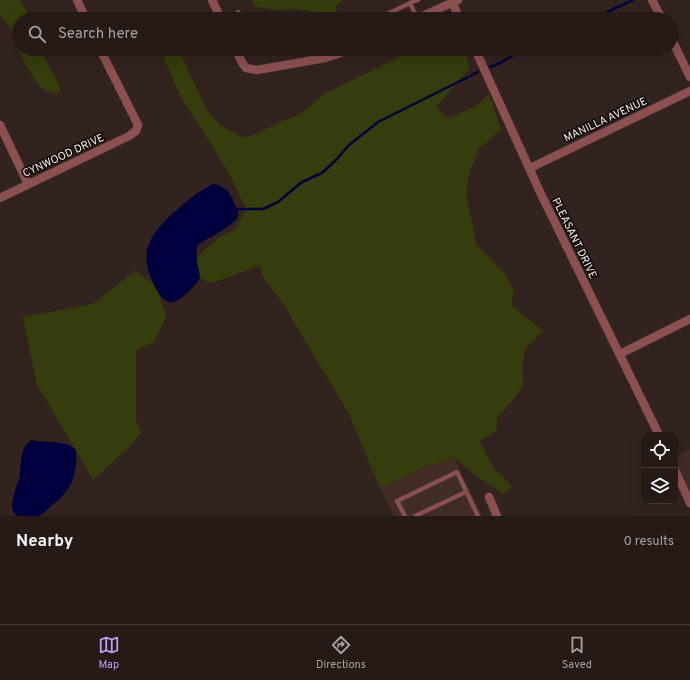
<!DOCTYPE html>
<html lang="en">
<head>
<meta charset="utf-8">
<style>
  :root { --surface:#261a16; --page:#322723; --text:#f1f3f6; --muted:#a4a1a1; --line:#423835; --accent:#bca0f2 }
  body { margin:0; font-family:Overpass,sans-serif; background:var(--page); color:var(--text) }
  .controls { position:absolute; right:12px; bottom:12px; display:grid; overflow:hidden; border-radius:8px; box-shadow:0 4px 16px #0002 }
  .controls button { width:36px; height:36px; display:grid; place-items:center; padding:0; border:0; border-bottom:1px solid var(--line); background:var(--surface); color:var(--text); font:20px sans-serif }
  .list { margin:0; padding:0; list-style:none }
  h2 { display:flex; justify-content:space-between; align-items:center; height:52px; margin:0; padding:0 16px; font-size:17px }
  h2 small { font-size:13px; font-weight:400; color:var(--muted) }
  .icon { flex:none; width:22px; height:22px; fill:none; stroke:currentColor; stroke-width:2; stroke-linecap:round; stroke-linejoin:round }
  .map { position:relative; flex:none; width:690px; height:516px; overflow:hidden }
  .search { position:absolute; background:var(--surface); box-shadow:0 4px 16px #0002; left:12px; right:12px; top:12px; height:44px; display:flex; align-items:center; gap:10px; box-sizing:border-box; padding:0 14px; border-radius:22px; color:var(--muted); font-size:15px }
  .sheet { height:108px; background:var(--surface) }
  nav { display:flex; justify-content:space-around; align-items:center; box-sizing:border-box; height:56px; border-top:1px solid var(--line); background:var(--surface); font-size:11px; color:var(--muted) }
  nav a { display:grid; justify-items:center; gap:2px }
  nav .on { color:var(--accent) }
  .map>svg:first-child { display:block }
  .built { fill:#422d25 }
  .green { fill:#343d0b }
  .water { fill:#00003e }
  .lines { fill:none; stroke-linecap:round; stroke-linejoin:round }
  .stream { stroke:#00003e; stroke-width:2.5 }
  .lane-casing { stroke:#4e3f3a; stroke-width:5 }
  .street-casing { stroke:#4e3f3a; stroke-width:9 }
  .lane { stroke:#8c5051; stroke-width:4 }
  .street { stroke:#8c5051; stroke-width:8 }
  .labels { text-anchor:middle; stroke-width:3.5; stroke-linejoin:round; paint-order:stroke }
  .street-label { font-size:11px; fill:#f7ece8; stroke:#150f0c }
</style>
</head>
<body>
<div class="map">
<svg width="690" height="516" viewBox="0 0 690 516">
  <rect width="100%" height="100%" fill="#33231e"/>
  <g class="built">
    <path d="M690,449v54l-15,-33v-13z"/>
    <path d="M454,458l28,58h-88l-15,-30h5l32,-16z"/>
  </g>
  <g class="green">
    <path d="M0,0h20l6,10 2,9h-9v30h21l19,35 1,9c-26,6 -41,-47 -50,-65 -2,-5 -9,-10 -10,-15 0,-4 0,-9 0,-13z"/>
    <path d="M252,0h91l-7,6 2,13 -6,-5 -37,-5 -22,1 -19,-4z"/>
    <path d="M160,49h18l30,63 13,14 24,12 55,-24 24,-20 92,-45h48l6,19 -34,39 12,12 29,-14 12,-11 12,35 -23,21 -8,21 -4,22 10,51 30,31 7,14 -1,17 31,25 -17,17 -4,16 1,22 -9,13 -17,18 -1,14 -17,10 15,27 18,18 -9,8 -29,-20 -20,-16 -38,12 -32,16h-5l-30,-72 -66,-111 -18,-23 -6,-15 -27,11 -22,7 -10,-5 -4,-20 22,-20 18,-9 10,-20 -18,-38 -47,-74z"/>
    <path d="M135,271l21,15 10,31 -12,25 -18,9v70l5,12 -10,12 -38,35 -56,-96 -14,-67 70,-13z"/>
  </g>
  <g class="water">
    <path d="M213,184c9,1 15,6 19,14 2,5 7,13 6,18 -2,9 -32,23 -40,29 -4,11 1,22 2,33 -4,7 -18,22 -27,24 -13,3 -24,-27 -26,-37 -1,-7 -1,-15 2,-21 7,-20 45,-51 64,-60z"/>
    <path d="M32,440c13,3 35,0 44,10 1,26 -4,40 -25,56 -3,3 -8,8 -12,10 -5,0 -15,0 -22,0 -1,-2 -3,-3 -4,-5 -3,-7 3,-24 6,-31 3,-12 -1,-33 13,-40z"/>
  </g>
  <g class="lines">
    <g class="stream">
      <path d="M592,19l41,-19"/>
      <path d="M490,67l10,-4 24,-14"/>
      <path d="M237,209h26l15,-7 24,-20 20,-9 14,-13 13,-15 29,-23 100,-50"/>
    </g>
    <g class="lane-casing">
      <g id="lane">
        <path d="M238,12l3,7"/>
        <path d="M417,18l-7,-15 8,-3"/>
        <path d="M377,19l33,-16"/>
        <path d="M405,516l-8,-15 60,-29 21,44"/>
        <path d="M415,516l51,-24"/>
      </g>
    </g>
    <g class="street-casing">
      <g id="street">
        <path d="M77,0l9,19"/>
        <path d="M212,0l9,19"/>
        <path d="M652,0l10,19"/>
        <path d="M452,2l8,17"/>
        <path d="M416,19l42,-19"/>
        <path d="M671,38l19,39"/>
        <path d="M235,49l8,15 3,4 11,2 68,-12 10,-3 14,-6"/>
        <path d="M475,49l65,143 119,243"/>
        <path d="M0,125l28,59"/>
        <path d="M530,168l160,-77"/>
        <path d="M0,198l129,-62 7,-5 2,-6 -38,-76"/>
        <path d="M620,354l70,-35"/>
        <path d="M675,470l15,33"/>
        <path d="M489,497l8,19"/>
      </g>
    </g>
    <use href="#lane" class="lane"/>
    <use href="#street" class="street"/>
  </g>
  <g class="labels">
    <g class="street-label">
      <text transform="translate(605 119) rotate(-25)" y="4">MANILLA AVENUE</text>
      <text transform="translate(63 155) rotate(-25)" y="4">CYNWOOD DRIVE</text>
      <text transform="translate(575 238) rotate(64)" y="4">PLEASANT DRIVE</text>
    </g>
  </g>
</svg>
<div class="controls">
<button><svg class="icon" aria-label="locate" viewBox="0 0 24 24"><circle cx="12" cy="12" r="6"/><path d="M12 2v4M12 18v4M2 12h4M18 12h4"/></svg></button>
<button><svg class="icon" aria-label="layers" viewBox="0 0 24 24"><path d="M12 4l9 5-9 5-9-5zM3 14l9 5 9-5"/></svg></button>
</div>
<div class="search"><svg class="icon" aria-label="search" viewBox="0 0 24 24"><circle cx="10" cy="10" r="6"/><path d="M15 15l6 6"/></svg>Search here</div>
</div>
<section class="sheet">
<h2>Nearby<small>0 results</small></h2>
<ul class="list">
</ul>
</section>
<nav>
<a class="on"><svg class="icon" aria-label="map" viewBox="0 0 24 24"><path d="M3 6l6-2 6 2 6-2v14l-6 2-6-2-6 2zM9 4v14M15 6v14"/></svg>Map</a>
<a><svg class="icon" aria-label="directions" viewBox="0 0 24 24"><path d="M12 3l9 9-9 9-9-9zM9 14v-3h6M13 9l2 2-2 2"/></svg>Directions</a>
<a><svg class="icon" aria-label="saved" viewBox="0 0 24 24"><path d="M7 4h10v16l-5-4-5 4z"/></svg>Saved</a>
</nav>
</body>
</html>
